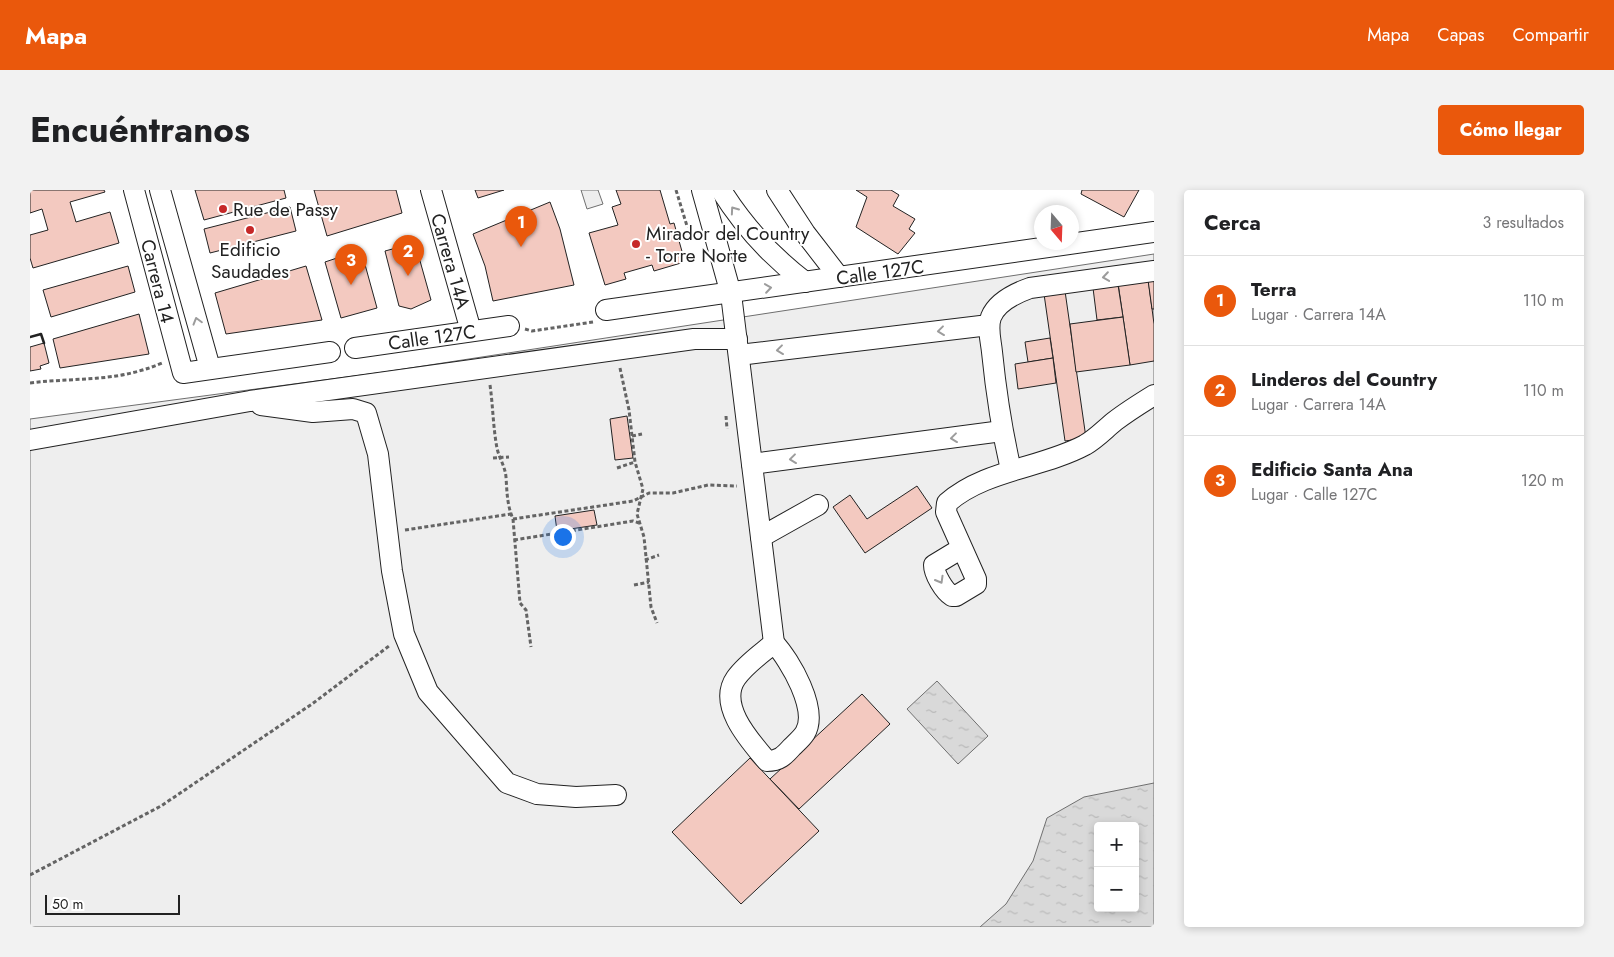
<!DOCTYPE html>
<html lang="es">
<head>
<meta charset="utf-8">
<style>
  :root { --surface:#fff; --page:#f2f2f2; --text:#202124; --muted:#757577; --line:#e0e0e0; --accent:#ea580c }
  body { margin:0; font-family:Jost,sans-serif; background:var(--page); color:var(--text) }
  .controls { position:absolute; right:15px; bottom:15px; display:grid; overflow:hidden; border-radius:5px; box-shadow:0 2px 8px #0003 }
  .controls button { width:45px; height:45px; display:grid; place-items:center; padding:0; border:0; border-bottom:1px solid var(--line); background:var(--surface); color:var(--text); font:25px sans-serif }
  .compass { position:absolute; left:1004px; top:15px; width:45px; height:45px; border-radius:50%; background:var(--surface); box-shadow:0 2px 8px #0003; rotate:161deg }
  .scale { position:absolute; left:15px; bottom:12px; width:135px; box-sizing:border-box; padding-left:5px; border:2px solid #222; border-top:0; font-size:14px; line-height:18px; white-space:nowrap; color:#222; -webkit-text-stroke:4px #fff; paint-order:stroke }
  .you { position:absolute; left:532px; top:346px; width:18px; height:18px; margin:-12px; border:4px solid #fff; border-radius:50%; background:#1a73e8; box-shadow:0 0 0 8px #1a73e833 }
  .badge { display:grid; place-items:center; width:32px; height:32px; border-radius:50%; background:var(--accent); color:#fff; font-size:16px; font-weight:700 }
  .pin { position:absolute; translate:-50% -41px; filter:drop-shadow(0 1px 2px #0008) }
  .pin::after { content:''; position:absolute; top:26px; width:18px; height:15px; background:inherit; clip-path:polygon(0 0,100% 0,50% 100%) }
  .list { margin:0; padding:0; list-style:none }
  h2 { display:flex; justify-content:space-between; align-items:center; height:65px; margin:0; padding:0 20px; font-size:21px }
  h2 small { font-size:16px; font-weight:400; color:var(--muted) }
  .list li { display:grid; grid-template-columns:32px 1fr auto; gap:15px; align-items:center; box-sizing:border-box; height:90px; padding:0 20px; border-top:1px solid var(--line) }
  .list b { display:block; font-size:19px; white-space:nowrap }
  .list p { margin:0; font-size:16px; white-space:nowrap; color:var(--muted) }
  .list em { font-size:16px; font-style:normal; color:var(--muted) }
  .map { position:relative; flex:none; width:1124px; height:737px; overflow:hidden; border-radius:5px }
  header { display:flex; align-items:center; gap:30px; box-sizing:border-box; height:70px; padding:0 25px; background:var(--accent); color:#fff }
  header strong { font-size:24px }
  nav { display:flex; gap:28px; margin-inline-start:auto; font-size:18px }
  .intro { display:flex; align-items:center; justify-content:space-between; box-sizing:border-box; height:120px; padding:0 30px }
  h1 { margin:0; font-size:35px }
  .button { padding:12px 22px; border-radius:5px; background:var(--accent); color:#fff; font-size:18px; font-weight:700 }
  main { display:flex; gap:30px; padding:0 30px }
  aside { flex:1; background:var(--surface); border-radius:5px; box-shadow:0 2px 8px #0003 }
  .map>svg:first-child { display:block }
  .green { fill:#eee; stroke:#6f6f6f; fill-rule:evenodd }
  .water { fill:url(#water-ripples); stroke:#6f6f6f; fill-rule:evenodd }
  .building { fill:#f3c9c0; stroke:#222 }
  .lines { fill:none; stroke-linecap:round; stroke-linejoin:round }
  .minor-casing { stroke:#222; stroke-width:22 }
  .path { stroke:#646464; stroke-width:3; stroke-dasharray:4 2.5; stroke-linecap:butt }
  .minor { stroke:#fff; stroke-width:20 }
  .wall { stroke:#222; stroke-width:2.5 }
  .oneway { stroke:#9c9c9c }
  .poi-dot { fill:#c62828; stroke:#fff; stroke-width:2 }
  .labels { text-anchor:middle; stroke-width:4; stroke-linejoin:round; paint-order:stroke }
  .poi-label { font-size:19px; fill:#222; stroke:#fff; text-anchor:start }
  .street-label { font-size:19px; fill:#222; stroke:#fff }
</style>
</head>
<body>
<header>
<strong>Mapa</strong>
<nav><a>Mapa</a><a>Capas</a><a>Compartir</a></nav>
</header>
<div class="intro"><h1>Encuéntranos</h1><a class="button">Cómo llegar</a></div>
<main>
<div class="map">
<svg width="1124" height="737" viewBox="0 0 1124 737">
  <defs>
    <pattern id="water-ripples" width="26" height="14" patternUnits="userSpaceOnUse" patternTransform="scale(1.25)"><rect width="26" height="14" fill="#d9d9d9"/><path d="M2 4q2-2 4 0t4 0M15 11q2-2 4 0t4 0" fill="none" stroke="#bababa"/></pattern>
  </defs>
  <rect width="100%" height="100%" fill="#fff"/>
  <g class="green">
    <path d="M551,0h17l5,14 -16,5z"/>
    <path d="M1124,64v673h-1124v-508l354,-47zM1068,636h37v82h-37z"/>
  </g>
  <g class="water">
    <path d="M907,491l51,55 -30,28 -51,-55z"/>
    <path d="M1124,593v144h-174l26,-23 27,-43 14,-43 37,-21zM1068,636h37v82h-37z"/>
  </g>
  <g class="building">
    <path d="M0,0h74l1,2 -35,10 6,20 34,-10 9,31 -86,25 -3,-10v-23l18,-5 -6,-21 -12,4z"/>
    <path d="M165,0h89l2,8 -82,22z"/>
    <path d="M284,0h82l6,23 -75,23z"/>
    <path d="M445,0h29l-26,8z"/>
    <path d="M586,0h44l10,34 4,-1 9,32 -4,1 2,7 -27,8 -2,-6 -28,8 2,6 -21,6 -16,-52 29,-8 -6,-18 9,-3z"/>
    <path d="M826,0h35l8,5 -6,11 22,13 -6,10 6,4 -17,21 -42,-27 11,-30z"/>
    <path d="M1052,0h57l-15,27 -43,-23z"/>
    <path d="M520,12l10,27 14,56 -81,16 -8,-35 -12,-32z"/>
    <path d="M260,17l6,24 -86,22 -6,-24z"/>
    <path d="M385,53l16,57 -20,9 -12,-3 -14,-55z"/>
    <path d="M331,60l16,58 -36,10 -16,-56z"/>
    <path d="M98,76l7,26 -84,25 -8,-27z"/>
    <path d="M276,76l16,54 -96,14 -11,-41z"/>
    <path d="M1118,88l6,46v37l-24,4 -12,-82z"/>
    <path d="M1124,89v30h-2l-4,-29z"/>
    <path d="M1088,95l5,32 -26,3 -4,-32z"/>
    <path d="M1035,101l21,147 -21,3 -21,-147z"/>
    <path d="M109,124l10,40 -89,14 -7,-29z"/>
    <path d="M1093,127l7,48 -54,7 -6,-48z"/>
    <path d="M1020,148l3,20 -25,4 -3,-20z"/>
    <path d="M14,153l5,20 -9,3 1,3 -11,2v-24z"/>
    <path d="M1023,168l3,25 -38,6 -3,-25z"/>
    <path d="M597,226l6,42 -18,2 -5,-41z"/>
    <path d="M887,296l15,22 -67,45 -32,-46 17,-12 17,24z"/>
    <path d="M564,320l3,15 -40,6 -2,-15z"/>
    <path d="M832,504l28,30 -91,85 -29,-30z"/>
    <path d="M720,568l69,73 -78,73 -69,-72z"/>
  </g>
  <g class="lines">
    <g class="minor-casing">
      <g id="minor">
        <path d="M104,0l49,183 147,-21"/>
        <path d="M130,0l50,178"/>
        <path d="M401,0l40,141"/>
        <path d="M672,0l29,104 43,349"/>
        <path d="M691,0c23,37 50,66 84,92"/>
        <path d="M747,0l28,43 34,44"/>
        <path d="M576,120l548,-78"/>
        <path d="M325,158l154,-22"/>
        <path d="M709,165l250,-30"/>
        <path d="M231,215l52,7 40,-3 13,4 12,41 14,117 12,63 24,58 79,91 30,11 39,3 40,-2"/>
        <path d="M0,250l220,-39 444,-62h43"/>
        <path d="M722,274l250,-33"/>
        <path d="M981,280c-9,-39 -15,-78 -19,-118 -1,-11 -5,-24 -1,-35 6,-15 25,-24 39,-29l124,-17"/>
        <path d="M731,347l57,-32"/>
        <path d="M932,358l-28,17c0,9 10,26 18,31h4l20,-12v-5l-30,-67 1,-9c37,-33 95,-35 138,-58 12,-7 20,-16 30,-24 13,-10 26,-18 39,-26"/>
        <path d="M744,453c16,17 45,67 31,90 -3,5 -9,10 -13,14 -8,9 -13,14 -25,14 -17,-20 -50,-56 -31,-83 10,-14 25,-24 38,-35z"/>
      </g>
    </g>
    <g class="path">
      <path d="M646,0l11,36 7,3"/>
      <path d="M495,139l7,2 61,-9"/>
      <path d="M590,178l9,42 6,52 8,27 -6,25 7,23 7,70 6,16"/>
      <path d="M0,193c48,-6 85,0 132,-20"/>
      <path d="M460,195c3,21 3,42 7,63 2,10 8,18 9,29 1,15 1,28 7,42l7,84 6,7 5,37"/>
      <path d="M696,226l1,13"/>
      <path d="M602,246l10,-2"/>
      <path d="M463,268l16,-1"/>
      <path d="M587,278l18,-6"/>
      <path d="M483,329l120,-18 16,-8h24l35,-8 29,1"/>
      <path d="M375,340l106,-16"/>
      <path d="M484,350l119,-19 6,2"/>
      <path d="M615,370l14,-5"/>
      <path d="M604,395l15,-3"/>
      <path d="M0,685l131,-69 151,-102 77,-58"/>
    </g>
    <use href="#minor" class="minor"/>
    <path class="wall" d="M0,147l11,-3 3,9"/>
  </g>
  <defs><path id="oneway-chevron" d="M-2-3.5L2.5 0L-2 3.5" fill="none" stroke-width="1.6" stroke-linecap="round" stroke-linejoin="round" transform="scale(1.25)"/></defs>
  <g class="oneway">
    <use href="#oneway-chevron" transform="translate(704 20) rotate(-125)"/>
    <use href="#oneway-chevron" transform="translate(1076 87) rotate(172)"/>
    <use href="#oneway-chevron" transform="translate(738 98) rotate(-8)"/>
    <use href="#oneway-chevron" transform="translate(167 131) rotate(-106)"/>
    <use href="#oneway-chevron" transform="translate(911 141) rotate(173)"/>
    <use href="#oneway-chevron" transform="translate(750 160) rotate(173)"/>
    <use href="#oneway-chevron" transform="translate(924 248) rotate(173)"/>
    <use href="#oneway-chevron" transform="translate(763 269) rotate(173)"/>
    <use href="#oneway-chevron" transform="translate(910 390) rotate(60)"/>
  </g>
  <g class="poi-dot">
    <circle cx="193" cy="19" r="5"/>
    <circle cx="220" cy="40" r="5"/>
    <circle cx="606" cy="54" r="5"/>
  </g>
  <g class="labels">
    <g class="poi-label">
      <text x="203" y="26">Rue de Passy</text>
      <text x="616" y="50">Mirador del Country<tspan x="616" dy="22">- Torre Norte</tspan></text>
      <text x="220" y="66" text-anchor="middle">Edificio<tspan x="220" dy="22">Saudades</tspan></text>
    </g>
    <g class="street-label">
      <text transform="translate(421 71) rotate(74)" y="7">Carrera 14A</text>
      <text transform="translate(850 82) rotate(-8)" y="7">Calle 127C</text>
      <text transform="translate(128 91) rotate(76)" y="7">Carrera 14</text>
      <text transform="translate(402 147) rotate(-8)" y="7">Calle 127C</text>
    </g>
  </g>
</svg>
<div class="controls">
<button>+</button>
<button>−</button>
</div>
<svg class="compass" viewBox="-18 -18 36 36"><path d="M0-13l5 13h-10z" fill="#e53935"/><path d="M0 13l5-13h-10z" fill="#757577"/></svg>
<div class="scale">50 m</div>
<div class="you"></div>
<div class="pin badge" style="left:491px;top:57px">1</div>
<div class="pin badge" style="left:378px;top:86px">2</div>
<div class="pin badge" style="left:321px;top:95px">3</div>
</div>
<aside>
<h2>Cerca<small>3 resultados</small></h2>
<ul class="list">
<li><span class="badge">1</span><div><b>Terra</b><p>Lugar · Carrera 14A</p></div><em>110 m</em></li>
<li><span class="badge">2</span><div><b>Linderos del Country</b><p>Lugar · Carrera 14A</p></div><em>110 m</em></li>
<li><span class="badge">3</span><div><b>Edificio Santa Ana</b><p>Lugar · Calle 127C</p></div><em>120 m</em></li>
</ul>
</aside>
</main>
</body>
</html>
